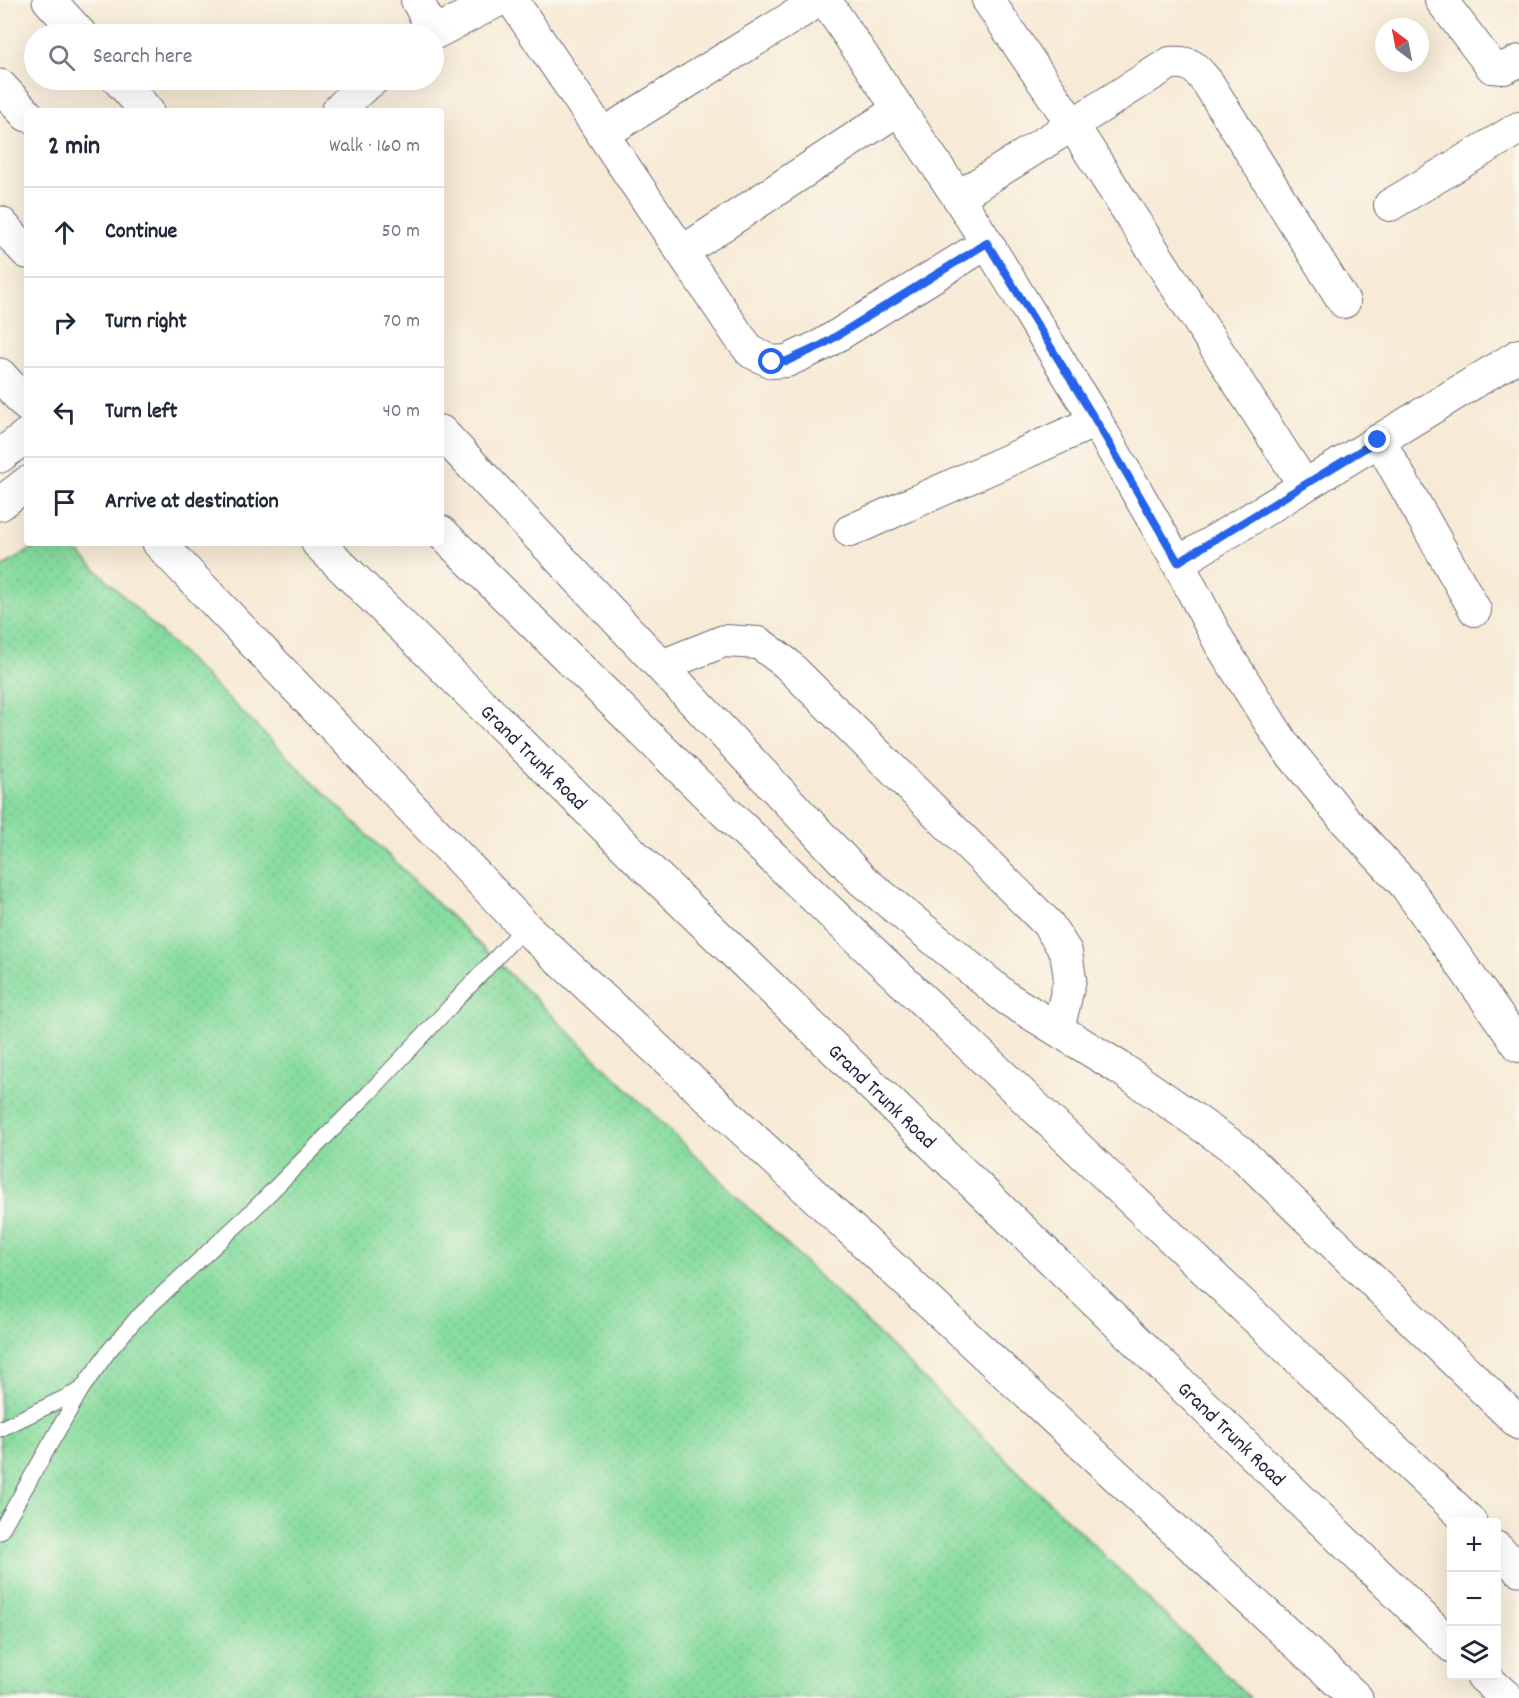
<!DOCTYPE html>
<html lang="en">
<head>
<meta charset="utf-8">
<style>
  :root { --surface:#fff; --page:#f6f6f7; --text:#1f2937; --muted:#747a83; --line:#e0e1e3 }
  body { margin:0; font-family:Dekko,sans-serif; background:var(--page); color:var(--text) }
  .controls { position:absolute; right:18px; bottom:18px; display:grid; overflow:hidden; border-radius:6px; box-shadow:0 6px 24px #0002 }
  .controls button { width:54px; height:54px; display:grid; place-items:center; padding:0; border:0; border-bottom:2px solid var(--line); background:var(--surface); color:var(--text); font:30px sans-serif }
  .compass { position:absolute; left:1375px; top:18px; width:54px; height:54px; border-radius:50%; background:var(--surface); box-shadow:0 6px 24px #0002; rotate:328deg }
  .stop { position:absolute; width:18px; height:18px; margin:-14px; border:4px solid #2563eb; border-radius:50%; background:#fff }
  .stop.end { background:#2563eb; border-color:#fff; box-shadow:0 2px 6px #0008 }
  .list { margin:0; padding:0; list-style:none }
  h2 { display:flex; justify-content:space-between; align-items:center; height:78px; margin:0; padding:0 24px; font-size:26px }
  h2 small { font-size:20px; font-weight:400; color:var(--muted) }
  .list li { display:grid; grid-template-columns:39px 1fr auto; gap:18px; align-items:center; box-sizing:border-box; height:90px; padding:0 24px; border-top:2px solid var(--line) }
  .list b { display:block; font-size:22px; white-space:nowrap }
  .list em { font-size:20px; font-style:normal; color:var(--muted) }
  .icon { flex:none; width:33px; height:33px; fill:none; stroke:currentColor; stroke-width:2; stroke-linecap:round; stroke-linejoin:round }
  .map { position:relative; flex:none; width:1519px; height:1698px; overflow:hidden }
  .search { position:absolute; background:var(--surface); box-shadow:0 6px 24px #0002; left:24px; top:24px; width:420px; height:66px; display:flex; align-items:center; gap:15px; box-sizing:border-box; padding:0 21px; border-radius:33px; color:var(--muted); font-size:22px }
  .panel { position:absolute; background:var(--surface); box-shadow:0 6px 24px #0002; left:24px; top:108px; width:420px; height:438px; border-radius:6px }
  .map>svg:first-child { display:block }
  .grass { fill:url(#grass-dots); stroke:#547f6d; stroke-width:1.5 }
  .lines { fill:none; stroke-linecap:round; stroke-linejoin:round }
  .lane-casing { stroke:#6d6871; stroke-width:17 }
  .street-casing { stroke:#6d6871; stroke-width:34 }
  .secondary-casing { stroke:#6d6871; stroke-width:35 }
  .highway-casing { stroke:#6d6871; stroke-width:35 }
  .lane { stroke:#fff; stroke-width:15 }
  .street { stroke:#fff; stroke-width:32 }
  .secondary { stroke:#fff; stroke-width:33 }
  .highway { stroke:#fff; stroke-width:33 }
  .route { stroke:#2563eb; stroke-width:8 }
  .labels { text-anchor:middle; stroke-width:6; stroke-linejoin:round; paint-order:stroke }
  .street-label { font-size:21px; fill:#22223b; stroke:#fbf7ec }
</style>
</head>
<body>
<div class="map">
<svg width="1519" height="1698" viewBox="0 0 1519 1698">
  <defs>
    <pattern id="grass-dots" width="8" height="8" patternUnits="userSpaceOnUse" patternTransform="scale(1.5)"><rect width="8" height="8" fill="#87dc9f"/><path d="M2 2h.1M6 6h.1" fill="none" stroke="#74bc8a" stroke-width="1.8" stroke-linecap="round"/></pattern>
  </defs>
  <rect width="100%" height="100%" fill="#fbf7ec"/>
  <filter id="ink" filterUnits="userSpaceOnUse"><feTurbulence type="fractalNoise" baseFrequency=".0167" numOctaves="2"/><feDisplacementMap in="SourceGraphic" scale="12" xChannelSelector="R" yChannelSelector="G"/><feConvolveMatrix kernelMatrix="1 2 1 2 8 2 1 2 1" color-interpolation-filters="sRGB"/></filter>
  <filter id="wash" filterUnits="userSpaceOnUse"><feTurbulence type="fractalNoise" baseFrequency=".008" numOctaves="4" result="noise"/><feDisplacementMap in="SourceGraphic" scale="24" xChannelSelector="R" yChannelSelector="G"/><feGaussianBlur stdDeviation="1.35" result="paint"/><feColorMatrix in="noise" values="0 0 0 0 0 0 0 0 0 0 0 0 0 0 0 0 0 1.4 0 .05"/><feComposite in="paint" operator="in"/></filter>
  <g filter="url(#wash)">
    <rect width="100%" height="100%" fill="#f7ead6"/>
    <path class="grass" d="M42,543h27l1181,1155h-1250v-1130z"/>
  </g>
  <g filter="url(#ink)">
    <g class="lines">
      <g class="lane-casing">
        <g id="lane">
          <path d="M0,1429l81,-39"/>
          <path d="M0,1532l81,-142 27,-38 29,-34 115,-107 117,-118 156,-166"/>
        </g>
      </g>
      <g class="street-casing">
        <g id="street">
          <path d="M417,0l17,33"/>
          <path d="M512,0l226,335 13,17 21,10 15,-1 35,-16 165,-102"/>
          <path d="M825,0l133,197 29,46 109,178 82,142 43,82 63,100 61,75 61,66 113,160"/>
          <path d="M988,0l84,124 232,361"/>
          <path d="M1441,0l51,67 12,1 15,-7"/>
          <path d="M603,134l217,-134"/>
          <path d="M958,197l212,-134c21,-2 25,4 38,20l136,219"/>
          <path d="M1390,205l129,-77"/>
          <path d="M682,252l217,-143"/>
          <path d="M1379,440l96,170"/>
          <path d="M850,531l246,-110"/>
          <path d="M1178,563l341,-208"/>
          <path d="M661,666l63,-25 35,2 27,20 262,261 18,28 4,27 -12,51"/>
        </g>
      </g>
      <g class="secondary-casing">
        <g id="secondary">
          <path d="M49,0l31,34"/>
          <path d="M432,34l66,-34"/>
          <path d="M119,80l28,31"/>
          <path d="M338,111l22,-22 12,-9"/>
          <path d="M0,375l27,30"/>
          <path d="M441,432l421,448 146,119 112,69 119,83 280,272"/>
          <path d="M0,456l27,-21"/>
          <path d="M0,504l27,-21"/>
          <path d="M159,543l366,384 831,771"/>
        </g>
      </g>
      <g class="highway-casing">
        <g id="highway">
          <path d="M0,86l27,29"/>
          <path d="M0,223l27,29"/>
          <path d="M441,532l275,271 754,719"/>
          <path id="s1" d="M318,543l320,316 814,787"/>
          <path d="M1496,1548l23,21"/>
          <path d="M1483,1676l24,22"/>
        </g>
      </g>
      <use href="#lane" class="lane"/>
      <use href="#street" class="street"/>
      <use href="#secondary" class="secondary"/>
      <use href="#highway" class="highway"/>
    </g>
  </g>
  <g class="lines" filter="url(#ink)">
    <path class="route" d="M772,362l15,-1 35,-16 165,-102 109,178 82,141 200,-122"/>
  </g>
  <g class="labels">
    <g class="street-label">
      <text dy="7" stroke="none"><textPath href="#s1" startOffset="304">Grand Trunk Road</textPath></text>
      <text dy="7" stroke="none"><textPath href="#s1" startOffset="790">Grand Trunk Road</textPath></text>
      <text dy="7" stroke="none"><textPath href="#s1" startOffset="1276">Grand Trunk Road</textPath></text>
    </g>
  </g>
</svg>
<div class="controls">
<button>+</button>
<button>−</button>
<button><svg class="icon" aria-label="layers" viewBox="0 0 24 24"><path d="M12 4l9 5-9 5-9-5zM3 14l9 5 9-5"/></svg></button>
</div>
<svg class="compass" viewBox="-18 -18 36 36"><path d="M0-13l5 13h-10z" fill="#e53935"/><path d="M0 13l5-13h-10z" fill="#747a83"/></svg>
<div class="stop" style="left:772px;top:362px"></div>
<div class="stop end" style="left:1378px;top:440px"></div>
<div class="search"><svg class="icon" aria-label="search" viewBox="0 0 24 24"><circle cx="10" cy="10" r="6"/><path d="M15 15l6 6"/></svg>Search here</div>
<section class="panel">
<h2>2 min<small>Walk · 160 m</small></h2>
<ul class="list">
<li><svg class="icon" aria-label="ahead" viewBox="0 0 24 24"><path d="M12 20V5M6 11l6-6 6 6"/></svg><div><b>Continue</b></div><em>50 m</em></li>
<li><svg class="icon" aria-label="right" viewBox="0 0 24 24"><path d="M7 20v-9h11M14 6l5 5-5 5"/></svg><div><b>Turn right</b></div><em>70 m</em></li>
<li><svg class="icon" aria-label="left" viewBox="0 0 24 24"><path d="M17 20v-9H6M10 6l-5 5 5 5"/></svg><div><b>Turn left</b></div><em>40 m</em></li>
<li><svg class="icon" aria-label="arrive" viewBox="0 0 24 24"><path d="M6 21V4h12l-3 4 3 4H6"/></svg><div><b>Arrive at destination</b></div></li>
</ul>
</section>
</div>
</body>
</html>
